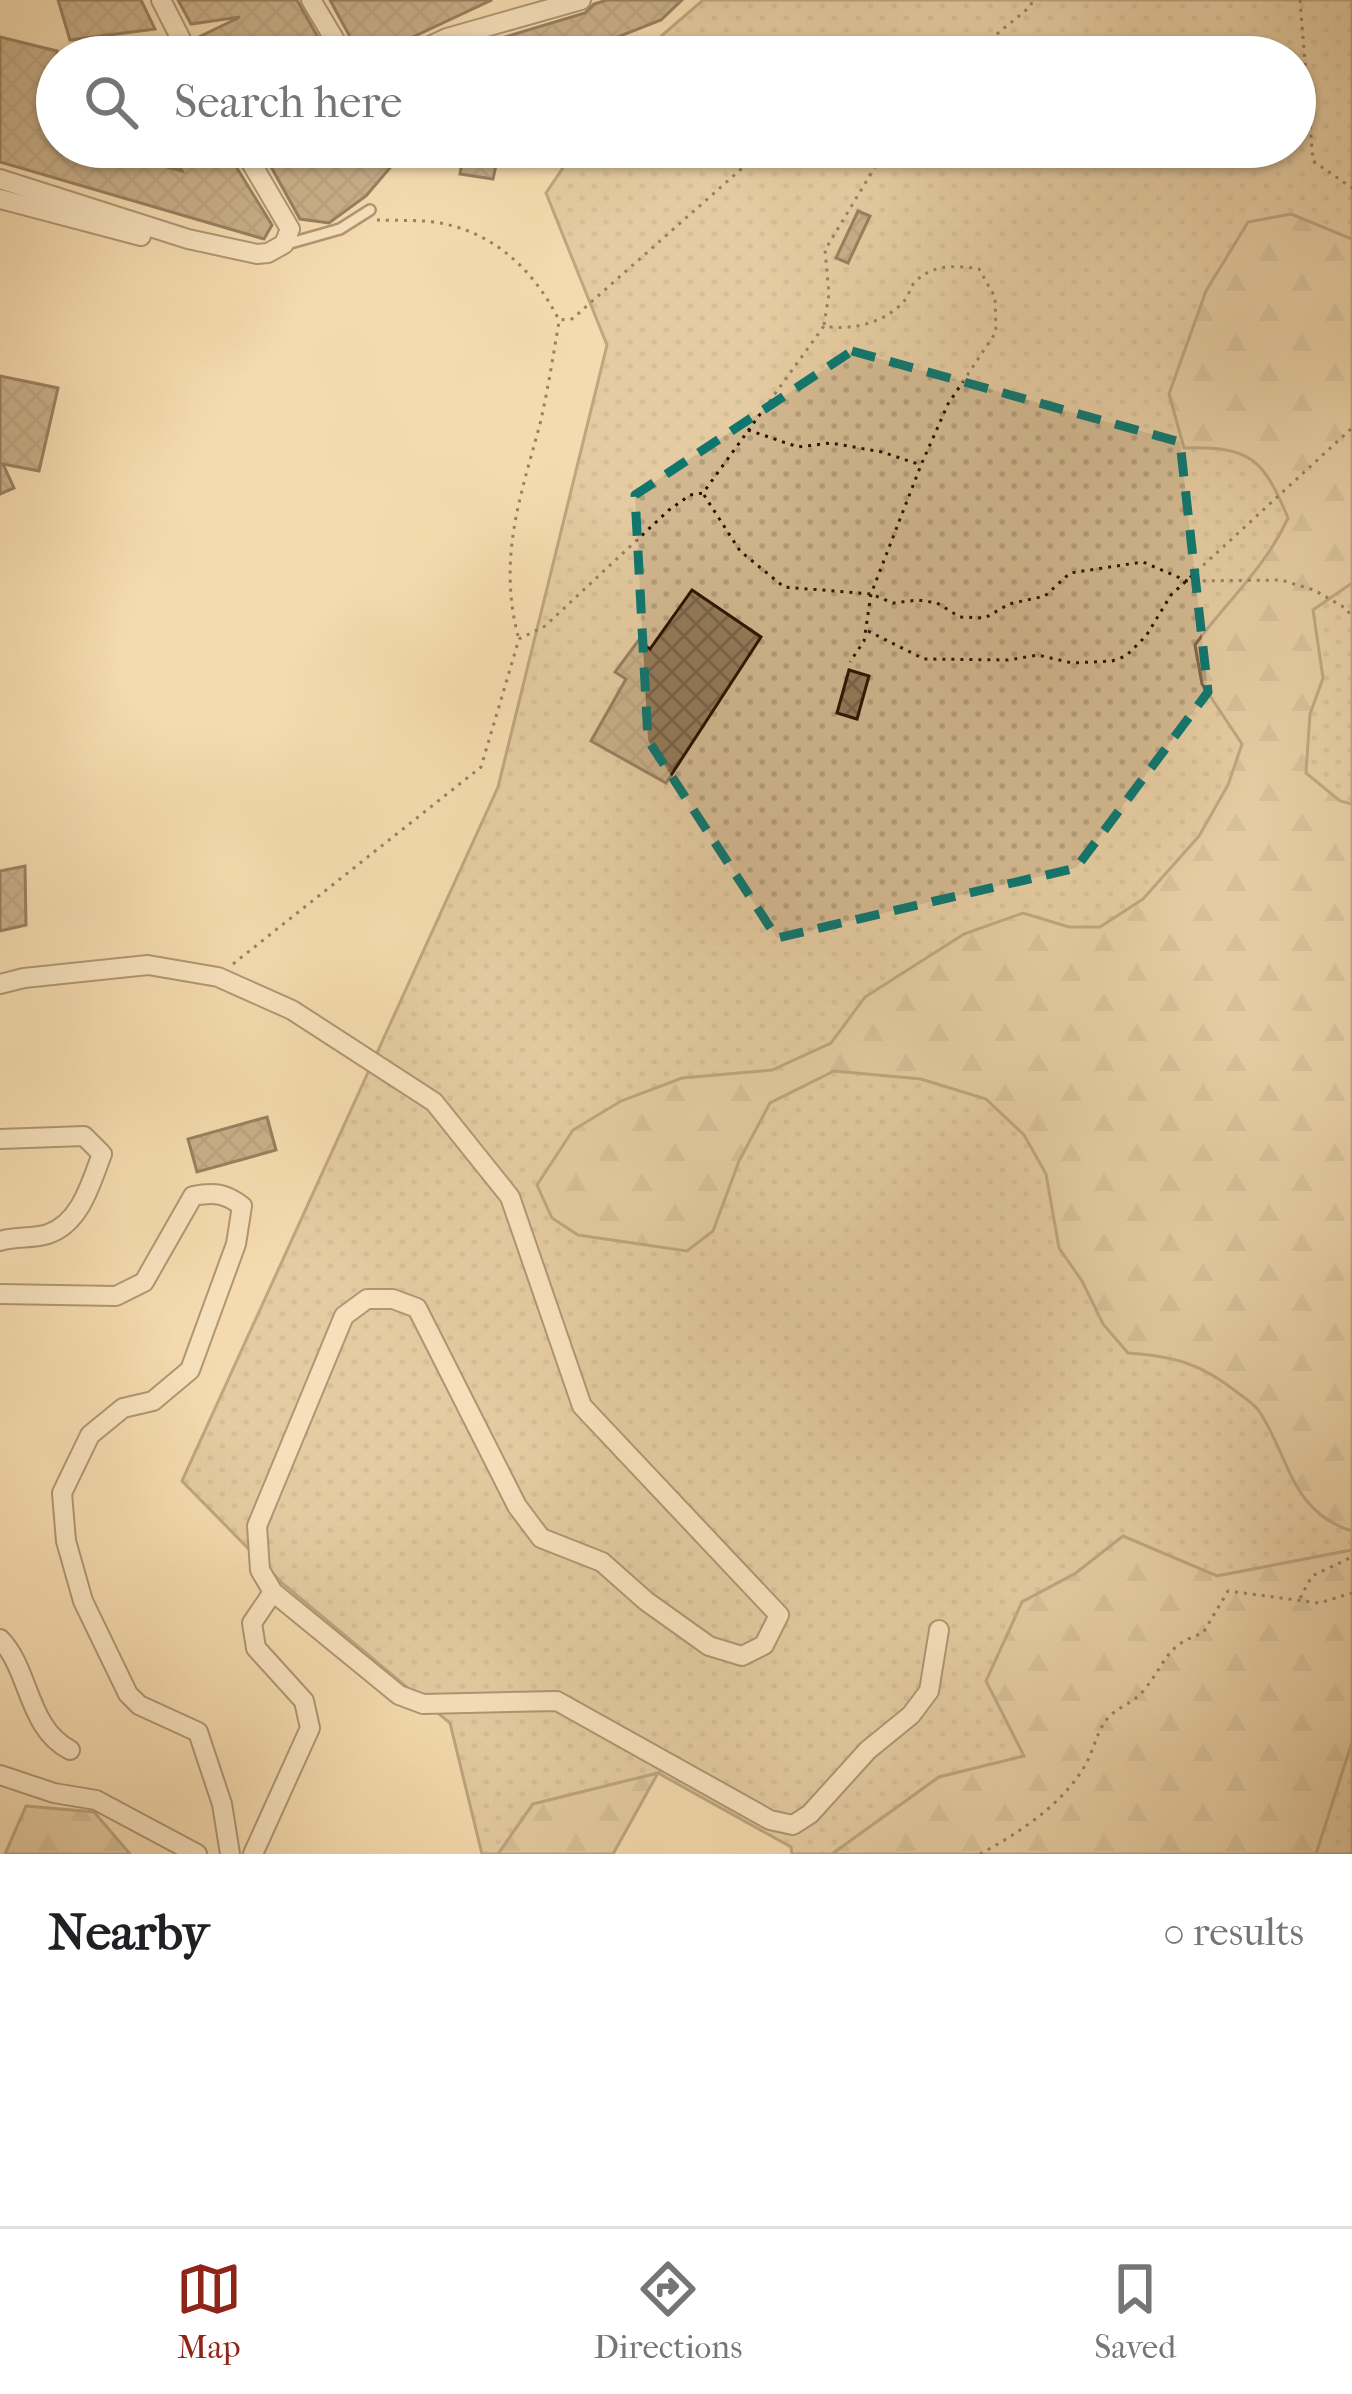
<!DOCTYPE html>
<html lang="en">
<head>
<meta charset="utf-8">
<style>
  :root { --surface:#fff; --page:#f6f6f6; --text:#202124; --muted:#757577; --line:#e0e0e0; --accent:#8f2418 }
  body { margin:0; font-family:"IM FELL French Canon",serif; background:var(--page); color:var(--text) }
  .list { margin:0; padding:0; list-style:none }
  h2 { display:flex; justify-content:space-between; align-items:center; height:156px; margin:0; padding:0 48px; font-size:51px }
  h2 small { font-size:39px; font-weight:400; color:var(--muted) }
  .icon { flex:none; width:66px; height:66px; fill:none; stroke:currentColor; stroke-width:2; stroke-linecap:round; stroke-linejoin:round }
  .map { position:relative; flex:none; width:1352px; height:1854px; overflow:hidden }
  .search { position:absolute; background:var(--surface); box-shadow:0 3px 9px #0004; left:36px; right:36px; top:36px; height:132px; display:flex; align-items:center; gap:30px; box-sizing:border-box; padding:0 42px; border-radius:66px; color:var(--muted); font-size:45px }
  .sheet { height:372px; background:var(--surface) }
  nav { display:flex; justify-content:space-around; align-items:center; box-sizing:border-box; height:168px; border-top:3px solid var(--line); background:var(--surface); font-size:33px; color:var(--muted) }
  nav a { display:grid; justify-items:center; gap:6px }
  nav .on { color:var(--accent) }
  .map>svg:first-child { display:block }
  .grass { fill:url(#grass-dots); stroke:#7e6548; stroke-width:3 }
  .forest { fill:url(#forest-firs); stroke:#7e6548; stroke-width:3 }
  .building { fill:url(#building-cross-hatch); stroke:#2b1200; stroke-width:3 }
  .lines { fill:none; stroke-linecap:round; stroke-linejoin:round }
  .service-casing { stroke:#5d442c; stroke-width:14 }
  .minor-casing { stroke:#5d442c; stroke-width:22 }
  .path { stroke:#2b1200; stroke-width:3; stroke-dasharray:3 6; stroke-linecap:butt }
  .service { stroke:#f8e7ca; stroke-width:9 }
  .minor { stroke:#f8e7ca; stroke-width:18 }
  .marked { fill:none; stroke:#0f766e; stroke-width:9; stroke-dasharray:24 15; stroke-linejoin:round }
</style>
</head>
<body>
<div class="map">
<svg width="1352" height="1854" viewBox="0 0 1352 1854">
  <defs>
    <pattern id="grass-dots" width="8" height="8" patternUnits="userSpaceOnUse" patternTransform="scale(3)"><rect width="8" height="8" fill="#d2b890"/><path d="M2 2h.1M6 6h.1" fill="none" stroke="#b49d7a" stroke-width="1.8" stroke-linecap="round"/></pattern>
    <pattern id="forest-firs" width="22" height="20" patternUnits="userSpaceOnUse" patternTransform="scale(3)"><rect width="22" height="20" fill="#d2b890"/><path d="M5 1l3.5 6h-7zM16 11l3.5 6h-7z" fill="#b49d7a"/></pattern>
    <pattern id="building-cross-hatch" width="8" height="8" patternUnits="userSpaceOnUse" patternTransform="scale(3)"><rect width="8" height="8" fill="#947a5a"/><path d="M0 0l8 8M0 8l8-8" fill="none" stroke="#796348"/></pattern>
  </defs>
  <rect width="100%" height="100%" fill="#f4daae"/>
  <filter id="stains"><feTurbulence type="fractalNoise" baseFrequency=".00167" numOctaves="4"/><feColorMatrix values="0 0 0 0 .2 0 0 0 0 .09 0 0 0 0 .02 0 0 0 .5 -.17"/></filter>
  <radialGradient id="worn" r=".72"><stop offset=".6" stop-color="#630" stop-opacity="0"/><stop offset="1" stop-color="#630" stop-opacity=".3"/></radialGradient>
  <g class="grass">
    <path d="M703,0h649v1550l-135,26 -95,-39 -46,36 -54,29 3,154 -86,21 -107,77h-40l-1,-7 -133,-74 -125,31 -35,50h-16l-32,-131 -168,-140 -100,-102 316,-694 109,-442 -61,-152 31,-46h718v-90h-658z"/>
    <path d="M1352,1742v112h-36v-4z"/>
  </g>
  <g class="forest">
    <path d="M1291,214l61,25v344l-39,27 10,68 -13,36 -4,59 34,28 12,3v727c-62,-19 -63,-76 -93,-120 -5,-7 -14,-13 -21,-18 -36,-29 -64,-37 -110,-40l-25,-29 -21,-43 -23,-33 -13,-74 -22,-39 -38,-36 -65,-20 -87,-8 -64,32 -31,58 -26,70 -26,20 -109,-16 -26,-17 -15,-33 36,-55 48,-29 61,-23 90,-8 59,-27 34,-46 99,-63 59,-21 46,14h31l43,-28 56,-63 29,-51 14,-41 -40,-60 -7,-39c32,-44 70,-77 93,-127 -25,-60 -38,-72 -104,-70l-15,-54 37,-103 42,-69z"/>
    <path d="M1123,1536l94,40 135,-26v192l-36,112h-484l107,-77 85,-21 -38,-75 36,-79 54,-29z"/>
    <path d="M658,1773l-45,81h-115l35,-50z"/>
    <path d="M26,1806l68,6 36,42h-125z"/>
  </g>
  <g class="building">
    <path d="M58,0h83l14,29 -85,11z"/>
    <path d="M178,0h119l32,57h-119l-11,-20 41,-20 -49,7z"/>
    <path d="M330,0h162l-122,57h-9z"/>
    <path d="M607,0h75l-21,20 -94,37h-129l147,-44 9,-9z"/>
    <path d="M0,37l57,14v21l-7,23 7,2v50h38l87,24 -14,-24h56l48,78 -8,14 -264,-77z"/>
    <path d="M260,147h124l10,16 -28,33 -37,27 -29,-4z"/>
    <path d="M465,147h35l-7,32 -33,-5z"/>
    <path d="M858,211l12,5 -22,47 -12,-5z"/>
    <path d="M0,376l58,12 -19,83 -36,-7 11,24 -14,6z"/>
    <path d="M692,590l69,47 -95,146 -75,-42 35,-62 -11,-7 23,-31 12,8z"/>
    <path d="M849,670l20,6 -12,43 -20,-6z"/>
    <path d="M25,866l1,59 -26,6v-60z"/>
    <path d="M267,1117l9,33 -79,22 -9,-33z"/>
  </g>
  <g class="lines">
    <g class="service-casing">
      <path id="service" d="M287,244l53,-15 30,-19"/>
    </g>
    <g class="minor-casing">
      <g id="minor">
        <path d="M161,0l29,57"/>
        <path d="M311,0l34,57"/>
        <path d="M407,57l40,-19 134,-38"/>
        <path d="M0,179l188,60 69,15 11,-1 16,-9 6,-15 -48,-82"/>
        <path d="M0,199l141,37"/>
        <path d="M0,984l24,-6 124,-13 70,12 74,33 142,92 76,95 72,209 197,209 -15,30 -22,11 -33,-10 -63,-45 -44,-39 -61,-24 -24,-32 -100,-198 -24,-9h-26l-23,17 -87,210 3,44 13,22 126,103 24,9 134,-3 213,119 23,5 17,-11 58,-64 43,-35 18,-24 10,-61"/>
        <path d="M0,1139l84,-3 18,18c-11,28 -21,69 -54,80 -15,5 -33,2 -48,7"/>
        <path d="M0,1294l116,2 28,-14 49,-86c21,-4 32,-3 49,10l-6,38 -46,126 -37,31 -30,7 -33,27 -28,58 4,48 17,60 45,93 11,11 59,27 24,72 8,50"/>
        <path d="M0,1639c30,30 27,89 70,111"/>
        <path d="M0,1775l54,18 42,7 101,54"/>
        <path d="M253,1854l57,-126 -6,-27 -48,-53 -4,-25 21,-31"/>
      </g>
    </g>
    <g class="path">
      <path d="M1300,0l13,161 39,27"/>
      <path d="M969,57l62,-51 1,-6"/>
      <path d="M377,220c21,1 47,-1 68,4 54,12 90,49 114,96l13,-1 194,-172"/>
      <path d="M824,325l5,-31 -4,-44 62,-103"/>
      <path d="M748,430l50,17 33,-4 51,9 36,12"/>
      <path d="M704,495l36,56 44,36 87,7 22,9 25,-3 19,3 23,14 25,1 24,-14 36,-8 25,-23 73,-11 44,19 94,-1 33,10 33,19 5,10"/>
      <path d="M868,631l56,28 84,1 30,-5 34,8 40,-2 14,-5 20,-20 25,-41 181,-167"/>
      <path d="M518,636c-20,-78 2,-138 22,-212 8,-34 13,-68 19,-102"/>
      <path d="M233,964l248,-197 38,-128 26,-13 124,-116 21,-15 13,-2 121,-167c27,5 62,-3 81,-26 4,-5 5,-12 9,-17 17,-19 43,-18 65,-14l16,28 1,35 -48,72 -27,61 -50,129 -7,47 -14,21"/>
      <path d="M1300,1598l12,-22 40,-19"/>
      <path d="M980,1854c39,-21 85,-51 107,-92 7,-14 10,-30 20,-43 10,-12 27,-16 37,-29 23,-28 20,-44 59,-57l25,-42 91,12 33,-10"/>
    </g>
    <use href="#service" class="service"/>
    <use href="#minor" class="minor"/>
  </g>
  <path d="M0 0H1352V1854H0ZM852,351l328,91 28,250 -132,176 -299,70 -129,-198 -13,-245z" fill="#f4daae" fill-opacity=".55" fill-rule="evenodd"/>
  <path class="marked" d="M852,351l328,91 28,250 -132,176 -299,70 -129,-198 -13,-245z"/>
  <rect width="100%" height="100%" filter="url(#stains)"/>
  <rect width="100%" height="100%" fill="url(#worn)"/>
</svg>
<div class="search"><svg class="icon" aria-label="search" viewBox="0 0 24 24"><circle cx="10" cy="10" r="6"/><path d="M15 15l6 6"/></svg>Search here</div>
</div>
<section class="sheet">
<h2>Nearby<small>0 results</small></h2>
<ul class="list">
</ul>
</section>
<nav>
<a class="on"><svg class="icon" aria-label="map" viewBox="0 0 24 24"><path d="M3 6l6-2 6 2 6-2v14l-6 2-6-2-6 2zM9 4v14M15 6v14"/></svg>Map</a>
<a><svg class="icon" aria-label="directions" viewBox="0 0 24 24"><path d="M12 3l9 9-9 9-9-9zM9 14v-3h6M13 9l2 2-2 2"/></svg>Directions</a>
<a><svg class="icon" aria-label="saved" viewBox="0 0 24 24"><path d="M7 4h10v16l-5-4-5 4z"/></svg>Saved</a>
</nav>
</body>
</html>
